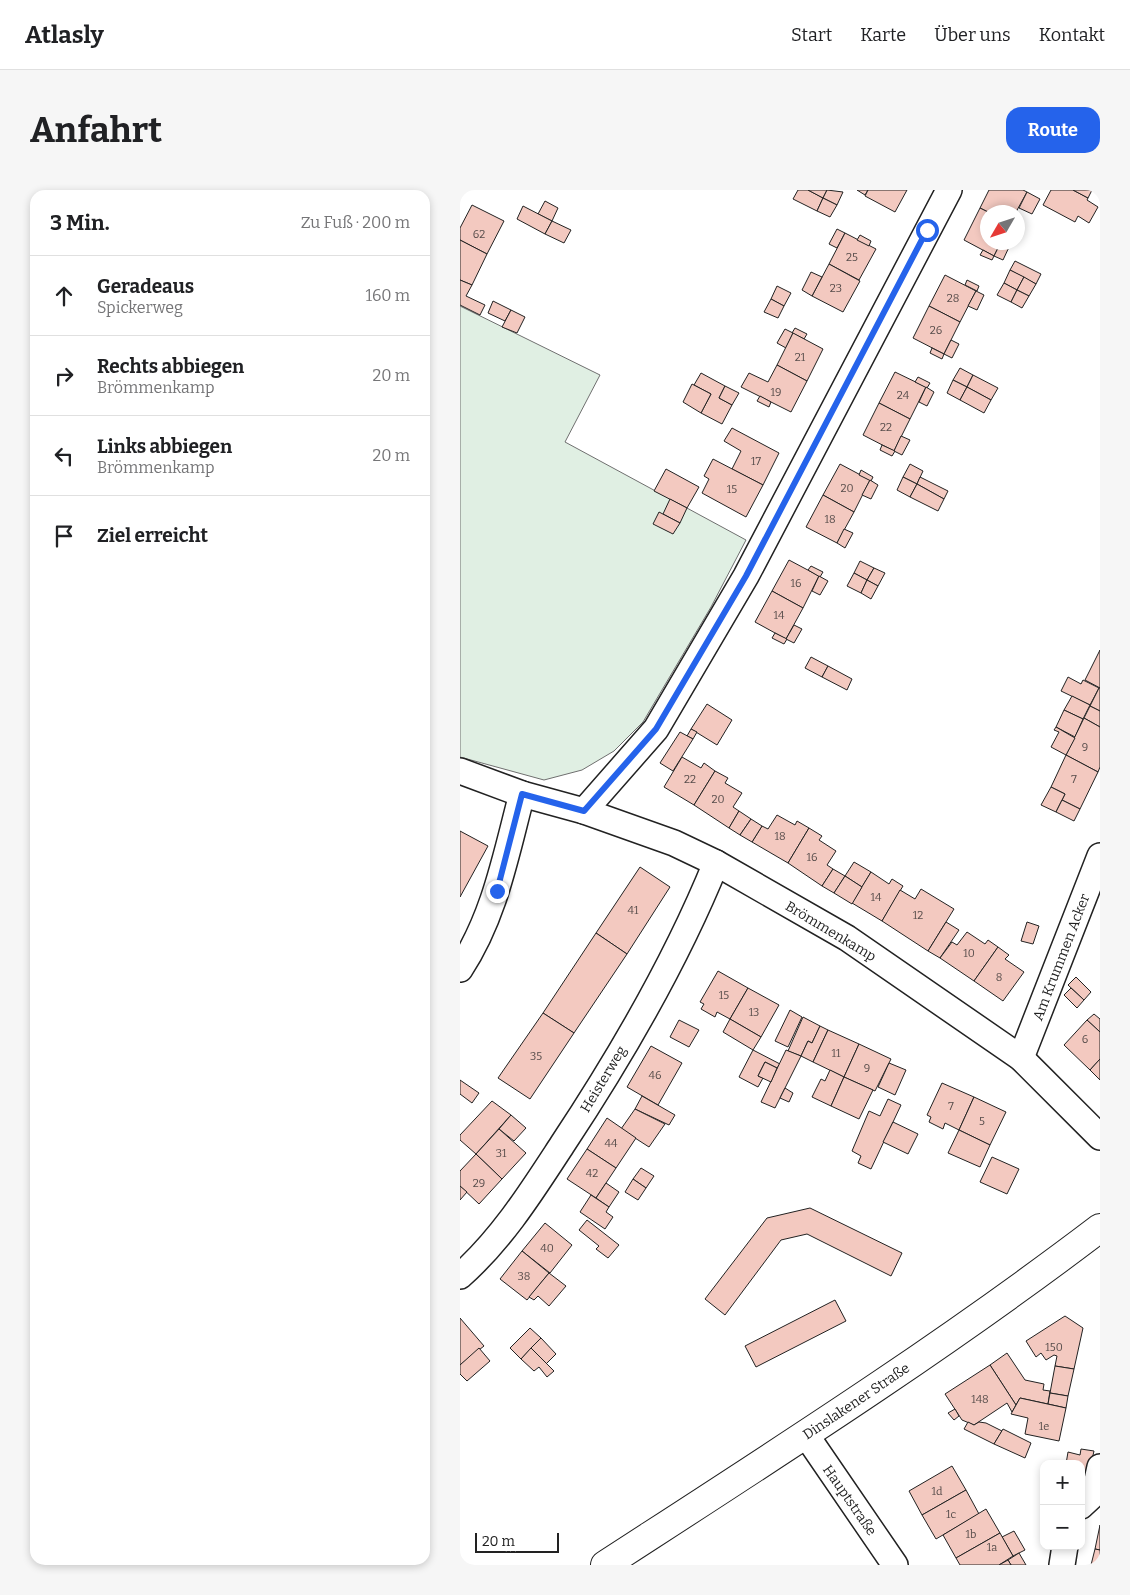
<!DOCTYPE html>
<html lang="de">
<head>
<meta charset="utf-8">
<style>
  :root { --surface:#fff; --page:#f6f6f6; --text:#202124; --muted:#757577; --line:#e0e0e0; --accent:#2563eb }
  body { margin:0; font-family:Bitter,serif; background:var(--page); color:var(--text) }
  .controls { position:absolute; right:15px; bottom:15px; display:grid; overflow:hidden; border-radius:10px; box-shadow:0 2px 8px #0003 }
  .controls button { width:45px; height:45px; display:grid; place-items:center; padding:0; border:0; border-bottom:1px solid var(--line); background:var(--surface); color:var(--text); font:25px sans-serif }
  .compass { position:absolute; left:520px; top:15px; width:45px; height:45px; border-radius:50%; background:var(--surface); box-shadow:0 2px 8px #0003; rotate:231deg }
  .scale { position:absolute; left:15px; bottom:12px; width:84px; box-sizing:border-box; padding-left:5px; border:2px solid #222; border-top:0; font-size:14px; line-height:18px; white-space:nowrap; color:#222; -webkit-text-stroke:4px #fff; paint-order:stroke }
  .stop { position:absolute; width:15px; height:15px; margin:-11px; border:4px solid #2563eb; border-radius:50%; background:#fff }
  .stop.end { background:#2563eb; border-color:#fff; box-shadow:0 1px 5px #0008 }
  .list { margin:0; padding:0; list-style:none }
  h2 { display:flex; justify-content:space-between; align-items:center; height:65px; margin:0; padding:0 20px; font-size:21px }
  h2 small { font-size:16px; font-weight:400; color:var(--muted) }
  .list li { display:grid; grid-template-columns:32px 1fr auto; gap:15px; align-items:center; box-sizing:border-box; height:80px; padding:0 20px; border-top:1px solid var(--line) }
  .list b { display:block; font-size:19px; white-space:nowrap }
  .list p { margin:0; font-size:16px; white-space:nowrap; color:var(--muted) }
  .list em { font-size:16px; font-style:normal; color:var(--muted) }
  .icon { flex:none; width:28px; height:28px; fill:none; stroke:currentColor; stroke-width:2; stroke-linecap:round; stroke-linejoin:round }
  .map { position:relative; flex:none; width:640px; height:1375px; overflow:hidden; border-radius:15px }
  header { display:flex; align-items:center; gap:30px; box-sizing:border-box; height:70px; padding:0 25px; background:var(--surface); border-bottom:1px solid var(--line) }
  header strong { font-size:24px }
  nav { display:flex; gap:28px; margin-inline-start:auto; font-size:18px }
  .intro { display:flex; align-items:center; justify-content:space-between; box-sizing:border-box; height:120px; padding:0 30px }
  h1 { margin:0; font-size:35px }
  .button { padding:12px 22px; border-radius:15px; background:var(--accent); color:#fff; font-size:18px; font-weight:700 }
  main { display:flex; gap:30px; padding:0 30px }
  aside { flex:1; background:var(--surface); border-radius:15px; box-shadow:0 2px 8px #0003 }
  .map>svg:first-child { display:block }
  .green { fill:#e0efe3; stroke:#6f6f6f }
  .building { fill:#f3c9c0; stroke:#222 }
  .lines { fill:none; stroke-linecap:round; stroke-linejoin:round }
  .street-casing { stroke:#222; stroke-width:28 }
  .secondary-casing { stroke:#222; stroke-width:30 }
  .street { stroke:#fff; stroke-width:25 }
  .secondary { stroke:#fff; stroke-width:28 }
  .route { stroke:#2563eb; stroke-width:6 }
  .labels { text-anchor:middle; stroke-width:4; stroke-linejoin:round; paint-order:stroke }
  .number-label { font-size:11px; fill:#564c4a }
  .street-label { font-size:14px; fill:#222; stroke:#fff }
</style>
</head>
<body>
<header>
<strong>Atlasly</strong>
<nav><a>Start</a><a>Karte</a><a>Über uns</a><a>Kontakt</a></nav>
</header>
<div class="intro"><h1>Anfahrt</h1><a class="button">Route</a></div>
<main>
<aside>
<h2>3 Min.<small>Zu Fuß · 200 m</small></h2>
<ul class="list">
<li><svg class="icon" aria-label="ahead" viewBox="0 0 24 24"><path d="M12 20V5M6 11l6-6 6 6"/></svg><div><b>Geradeaus</b><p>Spickerweg</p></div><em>160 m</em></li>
<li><svg class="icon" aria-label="right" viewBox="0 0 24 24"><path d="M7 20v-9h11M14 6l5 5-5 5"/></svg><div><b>Rechts abbiegen</b><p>Brömmenkamp</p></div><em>20 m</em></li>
<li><svg class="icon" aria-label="left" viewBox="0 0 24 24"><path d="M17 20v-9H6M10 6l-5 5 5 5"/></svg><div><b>Links abbiegen</b><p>Brömmenkamp</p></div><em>20 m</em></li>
<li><svg class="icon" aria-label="arrive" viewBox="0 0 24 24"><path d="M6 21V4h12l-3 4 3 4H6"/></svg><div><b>Ziel erreicht</b></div></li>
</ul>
</aside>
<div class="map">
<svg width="640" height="1375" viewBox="0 0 640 1375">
  <rect width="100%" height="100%" fill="#fff"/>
  <path class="green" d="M0,116l140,69 -35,67 181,98 -35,67 -68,115 -29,29 -32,19 -38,10 -84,-23z"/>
  <g class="building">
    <path d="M338,0h10l15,8 -6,13 -24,-12z"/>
    <path d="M348,0h19l-4,8z"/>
    <path d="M367,0l16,2 -6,13 -14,-7z"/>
    <path d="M397,0h11l-3,5z"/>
    <path d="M408,0h39l-12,22 -30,-16z"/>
    <path d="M529,0h34l4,2 -11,20h-28l-8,-4z"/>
    <path d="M591,0h22l15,8 -1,2 11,7 -9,16 -11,-7 -3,6 -32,-17z"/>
    <path d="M613,0h19l-4,8z"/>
    <path d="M567,2l13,7 -8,15 -13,-6z"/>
    <path d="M363,8l14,7 -7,12 -13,-6z"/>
    <path d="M85,11l13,7 -6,13 -14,-7z"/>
    <path d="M12,15l32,16 -17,33 -27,-14v-12z"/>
    <path d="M63,16l29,15 -7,13 -28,-15z"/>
    <path d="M520,18l8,4v30h13l-7,14 -30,-16z"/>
    <path d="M92,31l19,9 -7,13 -19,-9z"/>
    <path d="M377,39l8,4 -8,15 -8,-4z"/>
    <path d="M385,43l31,16 -17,31 -30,-16z"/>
    <path d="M400,45l11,6 -2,5 -12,-6z"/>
    <path d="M0,50l27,14 -15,31 -12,-5z"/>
    <path d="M541,52l9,3 -7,15 -9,-4z"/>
    <path d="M523,60l11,6 -2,4 -12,-5z"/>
    <path d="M555,71l26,13 -5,10 -26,-14z"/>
    <path d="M369,74l31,17 -17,31 -31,-16z"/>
    <path d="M550,80l14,7 -7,13 -13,-7z"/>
    <path d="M351,82l11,5 -10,19 -10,-6z"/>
    <path d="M485,85l31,16 -16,31 -31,-16z"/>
    <path d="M564,87l12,7 -7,12 -12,-6z"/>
    <path d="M0,90l12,5 -6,11 19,9 -5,10 -20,-10z"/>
    <path d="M507,90l12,6 -2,5 -12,-6z"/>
    <path d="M544,93l13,7 -6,12 -14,-7z"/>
    <path d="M317,96l14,7 -7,13 -13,-7z"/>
    <path d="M557,100l12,6 -7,12 -11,-6z"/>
    <path d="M516,101l8,4 -7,15 -9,-4z"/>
    <path d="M311,109l13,7 -6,12 -14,-6z"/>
    <path d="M33,111l18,9 -6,11 -17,-8z"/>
    <path d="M469,116l31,16 -16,32 -31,-16z"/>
    <path d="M51,120l14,7 -8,16 -15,-6z"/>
    <path d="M335,138l12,6 -3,5 -12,-6z"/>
    <path d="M325,139l8,4 -7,15 -9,-5z"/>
    <path d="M333,143l30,16 -16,32 -30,-16z"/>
    <path d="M491,150l8,4 -7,14 -8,-4z"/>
    <path d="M472,158l12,6 -2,5 -12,-6z"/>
    <path d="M317,175l30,16 -16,31 -50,-25 8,-14 19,9z"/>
    <path d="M500,178l13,7 -6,12 -14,-7z"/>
    <path d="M435,182l31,15 -16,32 -31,-16z"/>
    <path d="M241,183l24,13 -6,12 13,7 -10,19 -21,-11 10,-19 -17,-9z"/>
    <path d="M513,185l25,13 -7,12 -24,-13z"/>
    <path d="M458,187l12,6 -3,5 -12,-6z"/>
    <path d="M493,190l14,7 -7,13 -13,-7z"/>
    <path d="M232,194l19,10 -10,19 -18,-11z"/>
    <path d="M265,196l14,7 -7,12 -13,-7z"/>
    <path d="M466,197l8,5 -7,14 -8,-4z"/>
    <path d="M507,197l24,13 -7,13 -24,-13z"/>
    <path d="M300,206l11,6 -2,5 -12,-6z"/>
    <path d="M419,213l31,16 -16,32 -31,-16z"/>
    <path d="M272,238l47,25 -16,32 -31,-16 9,-18 -17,-10z"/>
    <path d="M441,246l9,4 -8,15 -8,-4z"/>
    <path d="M422,255l13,6 -3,5 -12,-6z"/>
    <path d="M253,269l50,26 -17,32 -44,-24 7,-14 -5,-3z"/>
    <path d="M380,274l30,16 -16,32 -31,-17z"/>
    <path d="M450,274l13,7 -6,13 -14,-7z"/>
    <path d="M206,279l33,18 -12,21 -33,-17z"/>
    <path d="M401,280l12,7 -2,4 -12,-6z"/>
    <path d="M443,287l14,7 -7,13 -13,-7z"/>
    <path d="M460,287l28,14 -4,8 -27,-15z"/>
    <path d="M410,290l8,5 -7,14 -9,-4z"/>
    <path d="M457,294l27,15 -6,12 -28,-14z"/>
    <path d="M363,305l31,17 -17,31 -31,-16z"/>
    <path d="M210,309l17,9 -7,15 -17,-9z"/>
    <path d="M199,322l21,11 -7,11 -20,-10z"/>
    <path d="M384,339l9,4 -8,15 -8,-5z"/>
    <path d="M329,370l30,16 -16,32 -31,-17z"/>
    <path d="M400,371l14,7 -7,12 -13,-7z"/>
    <path d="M351,376l12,6 -3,5 -12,-7z"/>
    <path d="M414,378l11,5 -7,13 -11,-6z"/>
    <path d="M394,383l13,7 -6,13 -14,-7z"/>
    <path d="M359,386l9,5 -8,14 -8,-4z"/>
    <path d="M407,390l11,6 -7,13 -10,-6z"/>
    <path d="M312,401l31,17 -17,31 -31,-17z"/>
    <path d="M334,435l8,4 -8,14 -8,-4z"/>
    <path d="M315,443l12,6 -3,5 -12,-6z"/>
    <path d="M640,460v38l-15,-8z"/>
    <path d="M351,467l17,9 -6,11 -17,-9z"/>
    <path d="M368,476l24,13 -5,11 -25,-13z"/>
    <path d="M608,487l13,7 2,-4 16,8 -9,17 -29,-14z"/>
    <path d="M639,498h1v23l-10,-5z"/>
    <path d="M612,506l18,9 -7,14 -19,-9z"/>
    <path d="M247,514l25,16 -15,25 -26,-16z"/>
    <path d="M630,516l10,5v16l-16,-9z"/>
    <path d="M604,520l19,9 -8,18 -19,-10z"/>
    <path d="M624,528l16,9v40l-2,5 -32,-17z"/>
    <path d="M596,537l19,11 -9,17 -15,-8 8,-15 -5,-2z"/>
    <path d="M231,539l6,3 -4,7 -6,-3z"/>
    <path d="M220,542l13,7 -20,32 -13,-8z"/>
    <path d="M606,565l32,17 -18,37 -18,-9 3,-6 -14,-7z"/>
    <path d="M222,567l19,11 3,-5 11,8 -21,34 -30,-18z"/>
    <path d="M255,581l13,7 -3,5 17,10 -9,14 6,4 -10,17 -35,-23z"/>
    <path d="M591,597l14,7 -9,18 -15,-7z"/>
    <path d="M602,610l18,9 -6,12 -18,-9z"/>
    <path d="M279,621l12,8 -11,16 -11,-7z"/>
    <path d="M317,625l18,10 2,-4 12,7 -21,35 -36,-21 10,-16 6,3z"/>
    <path d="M291,629l11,7 -10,16 -12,-7z"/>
    <path d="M349,638l13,8 -3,4 17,11 -9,14 6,4 -11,17 -34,-23z"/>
    <path d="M0,641l28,15 -28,51z"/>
    <path d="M394,672l17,10 -9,15 -17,-11z"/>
    <path d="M180,677l30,20 -43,67 -31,-21z"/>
    <path d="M373,679l12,7 -11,17 -12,-7z"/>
    <path d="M411,682l18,12 3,-5 11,7 -21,35 -30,-18z"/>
    <path d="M385,686l17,11 -10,17 -18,-11z"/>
    <path d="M461,699l33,20 -26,42 -46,-30 18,-31 15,9z"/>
    <path d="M486,732l13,8 -19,28 -12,-7z"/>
    <path d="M567,732l12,4 -6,18 -12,-3z"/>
    <path d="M507,742l18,12 3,-4 10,7 -24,34 -34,-23 12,-16 5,3z"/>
    <path d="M136,743l31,21 -53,79 -31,-20z"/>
    <path d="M538,757l11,8 -4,4 19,13 -21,29 -29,-20z"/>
    <path d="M258,781l30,17 -18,31 -13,-7 -2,5 -14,-8 3,-5 -4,-2z"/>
    <path d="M616,787l15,15 -7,8 -16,-15z"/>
    <path d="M288,798l31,17 -18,32 -31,-18z"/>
    <path d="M611,798l13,12 -7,8 -13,-13z"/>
    <path d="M330,820l12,7 -14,30 -13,-6z"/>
    <path d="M83,823l31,20 -44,66 -32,-21z"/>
    <path d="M634,824l6,5v13l-13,-12z"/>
    <path d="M343,827l17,9 -8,17 -4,-2 -7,15 -13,-5z"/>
    <path d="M270,829l31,18 -8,13 -30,-18z"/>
    <path d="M219,830l20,10 -10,17 -19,-10z"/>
    <path d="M627,830l13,12v27l-10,11 -26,-25z"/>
    <path d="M360,836l8,4 -15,32 -12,-6 7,-15 4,2z"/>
    <path d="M368,840l31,14 -15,33 -31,-15z"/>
    <path d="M399,854l32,15 -16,32 -31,-14z"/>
    <path d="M191,856l31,17 -24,42 -31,-18z"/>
    <path d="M293,860l27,14 -3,4 -12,-6 -7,14 5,2 -5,9 -19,-10z"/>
    <path d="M326,860l15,6 -26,52 -14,-6z"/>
    <path d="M640,869v21l-10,-10z"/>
    <path d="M305,872l12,6 -6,14 -13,-6z"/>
    <path d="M429,873l17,7 -11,25 -17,-8z"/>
    <path d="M370,880l14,7 -13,29 -19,-9 9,-18 4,2z"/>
    <path d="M384,887l29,13 -14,29 -28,-13z"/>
    <path d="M0,890l19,13 -7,10 -12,-9z"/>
    <path d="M482,893l32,14 -15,33 -14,-7 -2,6 -14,-7 2,-5 -4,-2z"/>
    <path d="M325,898l8,5 -4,9 -9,-4z"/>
    <path d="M182,906l33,19 -6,10 -34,-16z"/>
    <path d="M514,907l32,15 -16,33 -31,-15z"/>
    <path d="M428,909l13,6 -30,64 -13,-6 3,-7 -9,-5 17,-40 11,5z"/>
    <path d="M32,911l19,14 -35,39 -16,-14v-5z"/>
    <path d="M175,919l30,15 -16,23 -28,-18z"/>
    <path d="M51,925l15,13 -12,13 -15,-12z"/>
    <path d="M147,928l29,20 -20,30 -29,-19z"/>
    <path d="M433,932l25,12 -10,20 -25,-12z"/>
    <path d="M39,939l27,24 -24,26 -26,-25z"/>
    <path d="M499,940l31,15 -10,22 -32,-14z"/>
    <path d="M127,959l29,19 -20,30 -29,-19z"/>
    <path d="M16,964l26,25 -23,25 -19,-18v-15z"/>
    <path d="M532,967l27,12 -12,25 -27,-12z"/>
    <path d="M181,978l13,8 -8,12 -13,-9z"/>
    <path d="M173,989l13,9 -8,12 -13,-8z"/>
    <path d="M146,993l13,9 -10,15 -13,-9z"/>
    <path d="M0,996l7,6 -7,8z"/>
    <path d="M131,1005l18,12 -3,5 7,5 -8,12 -25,-17z"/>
    <path d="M350,1018l92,45 -11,23 -84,-42 -26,6 -56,75 -20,-16 62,-81z"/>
    <path d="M127,1030l32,25 -11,13 -12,-9 3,-3 -20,-16z"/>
    <path d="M85,1033l27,22 -22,28 -28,-22z"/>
    <path d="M62,1061l27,22 -22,27 -27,-21z"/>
    <path d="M89,1083l17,13 -17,20 -11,-10 -4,4 -5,-3z"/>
    <path d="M375,1110l11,21 -90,46 -11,-21z"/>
    <path d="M605,1126l18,12 -9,41 -19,-3 2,-10 -3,-1 -8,5 -5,-7 -5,4 -10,-16z"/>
    <path d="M0,1128l24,28 -24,19z"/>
    <path d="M70,1138l11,10 -20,21 -11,-11z"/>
    <path d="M81,1148l15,16 -10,10 -15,-16z"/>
    <path d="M19,1158l11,13 -23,20 -7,-7v-9z"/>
    <path d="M71,1158l23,23 -7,6 -8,-10 -5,4 -13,-12z"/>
    <path d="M547,1163l18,27 19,4 -1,6 7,1 -2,13 -28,-6 -4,7 -26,-40z"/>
    <path d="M530,1175l26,40 -4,7 -5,-9 -33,22 -12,-5 -17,-26z"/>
    <path d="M595,1176l19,3 -6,27 -18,-3z"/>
    <path d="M590,1203l18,3 -2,12 -18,-4z"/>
    <path d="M560,1208l46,10 -7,33 -34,-7 3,-16 -17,-4z"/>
    <path d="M495,1219l4,7 -5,4 -6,-7z"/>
    <path d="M508,1232l6,3 5,-3 7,1 16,8 -8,13 -30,-15z"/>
    <path d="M543,1239l28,14 -6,15 -31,-14z"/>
    <path d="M621,1259l13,2 -7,30 -6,-1v-16h-15l2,-12 12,3z"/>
    <path d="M492,1276l14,24 -44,25 -13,-24z"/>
    <path d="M506,1300l13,24 -43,25 -14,-24z"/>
    <path d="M526,1319l14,24 -44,25 -13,-23z"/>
    <path d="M640,1335v25l-5,-1z"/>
    <path d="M554,1341l11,19 -12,6 -11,-19z"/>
    <path d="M540,1343l13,23 -14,9h-39l-4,-7z"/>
    <path d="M635,1359l5,1v15h-9z"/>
    <path d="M559,1363l7,12h-15l-3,-5z"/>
    <path d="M548,1370l3,5h-12z"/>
  </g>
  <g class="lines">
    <g class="street-casing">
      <g id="street">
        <path d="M0,581l62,23 62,17 90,32 42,20 131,75 174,120 79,79"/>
        <path d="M124,621l72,-82 90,-153 203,-386"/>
        <path d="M0,779c35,-53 46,-115 62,-175"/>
        <path d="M561,868l79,-202"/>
        <path d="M0,1086c42,-37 72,-85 102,-131 59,-89 114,-183 154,-282"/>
        <path d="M346,1245l89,130"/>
        <path d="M621,1316l13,-12 6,-27"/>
        <path d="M602,1375l3,-19"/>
      </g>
    </g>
    <g class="secondary-casing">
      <path id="secondary" d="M145,1375c168,-109 336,-216 495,-337"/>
    </g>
    <use href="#street" class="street"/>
    <use href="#secondary" class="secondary"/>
  </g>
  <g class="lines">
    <path class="route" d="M37,701l25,-97 62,17 72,-82 90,-153 181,-346"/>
  </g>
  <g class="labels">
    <g class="number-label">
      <text x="19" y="48">62</text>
      <text x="392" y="71">25</text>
      <text x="376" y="102">23</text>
      <text x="493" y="112">28</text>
      <text x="476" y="144">26</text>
      <text x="340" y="171">21</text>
      <text x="316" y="206">19</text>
      <text x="443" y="209">24</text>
      <text x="426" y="241">22</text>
      <text x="296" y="275">17</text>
      <text x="387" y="302">20</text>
      <text x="272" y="303">15</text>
      <text x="370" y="333">18</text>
      <text x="336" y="397">16</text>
      <text x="319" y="429">14</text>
      <text x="625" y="561">9</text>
      <text x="230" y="593">22</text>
      <text x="614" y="593">7</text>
      <text x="258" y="613">20</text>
      <text x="320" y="650">18</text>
      <text x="352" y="671">16</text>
      <text x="416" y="711">14</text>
      <text x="173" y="724">41</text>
      <text x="458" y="729">12</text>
      <text x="509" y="767">10</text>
      <text x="539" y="791">8</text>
      <text x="264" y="809">15</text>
      <text x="294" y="826">13</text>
      <text x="625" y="853">6</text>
      <text x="376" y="867">11</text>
      <text x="76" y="870">35</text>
      <text x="407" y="882">9</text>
      <text x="195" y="889">46</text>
      <text x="491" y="920">7</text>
      <text x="522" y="935">5</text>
      <text x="151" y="957">44</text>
      <text x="41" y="967">31</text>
      <text x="132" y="987">42</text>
      <text x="19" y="997">29</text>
      <text x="87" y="1062">40</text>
      <text x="64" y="1090">38</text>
      <text x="594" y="1161">150</text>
      <text x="520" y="1213">148</text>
      <text x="584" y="1240">1e</text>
      <text x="477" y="1305">1d</text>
      <text x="491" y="1328">1c</text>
      <text x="511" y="1348">1b</text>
      <text x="532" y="1361">1a</text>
    </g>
    <g class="street-label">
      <text transform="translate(371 741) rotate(31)" y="5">Brömmenkamp</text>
      <text transform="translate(601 767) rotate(-69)" y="5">Am Krummen Acker</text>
      <text transform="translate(143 889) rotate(-59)" y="5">Heisterweg</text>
      <text transform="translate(396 1211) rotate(-34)" y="5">Dinslakener Straße</text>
      <text transform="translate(390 1310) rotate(55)" y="5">Hauptstraße</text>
    </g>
  </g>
</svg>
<div class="controls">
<button>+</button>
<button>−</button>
</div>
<svg class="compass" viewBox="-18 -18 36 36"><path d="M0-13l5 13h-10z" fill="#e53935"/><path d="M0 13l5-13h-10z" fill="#757577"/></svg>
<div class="scale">20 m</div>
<div class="stop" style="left:467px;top:40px"></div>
<div class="stop end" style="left:37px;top:701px"></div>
</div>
</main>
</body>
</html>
